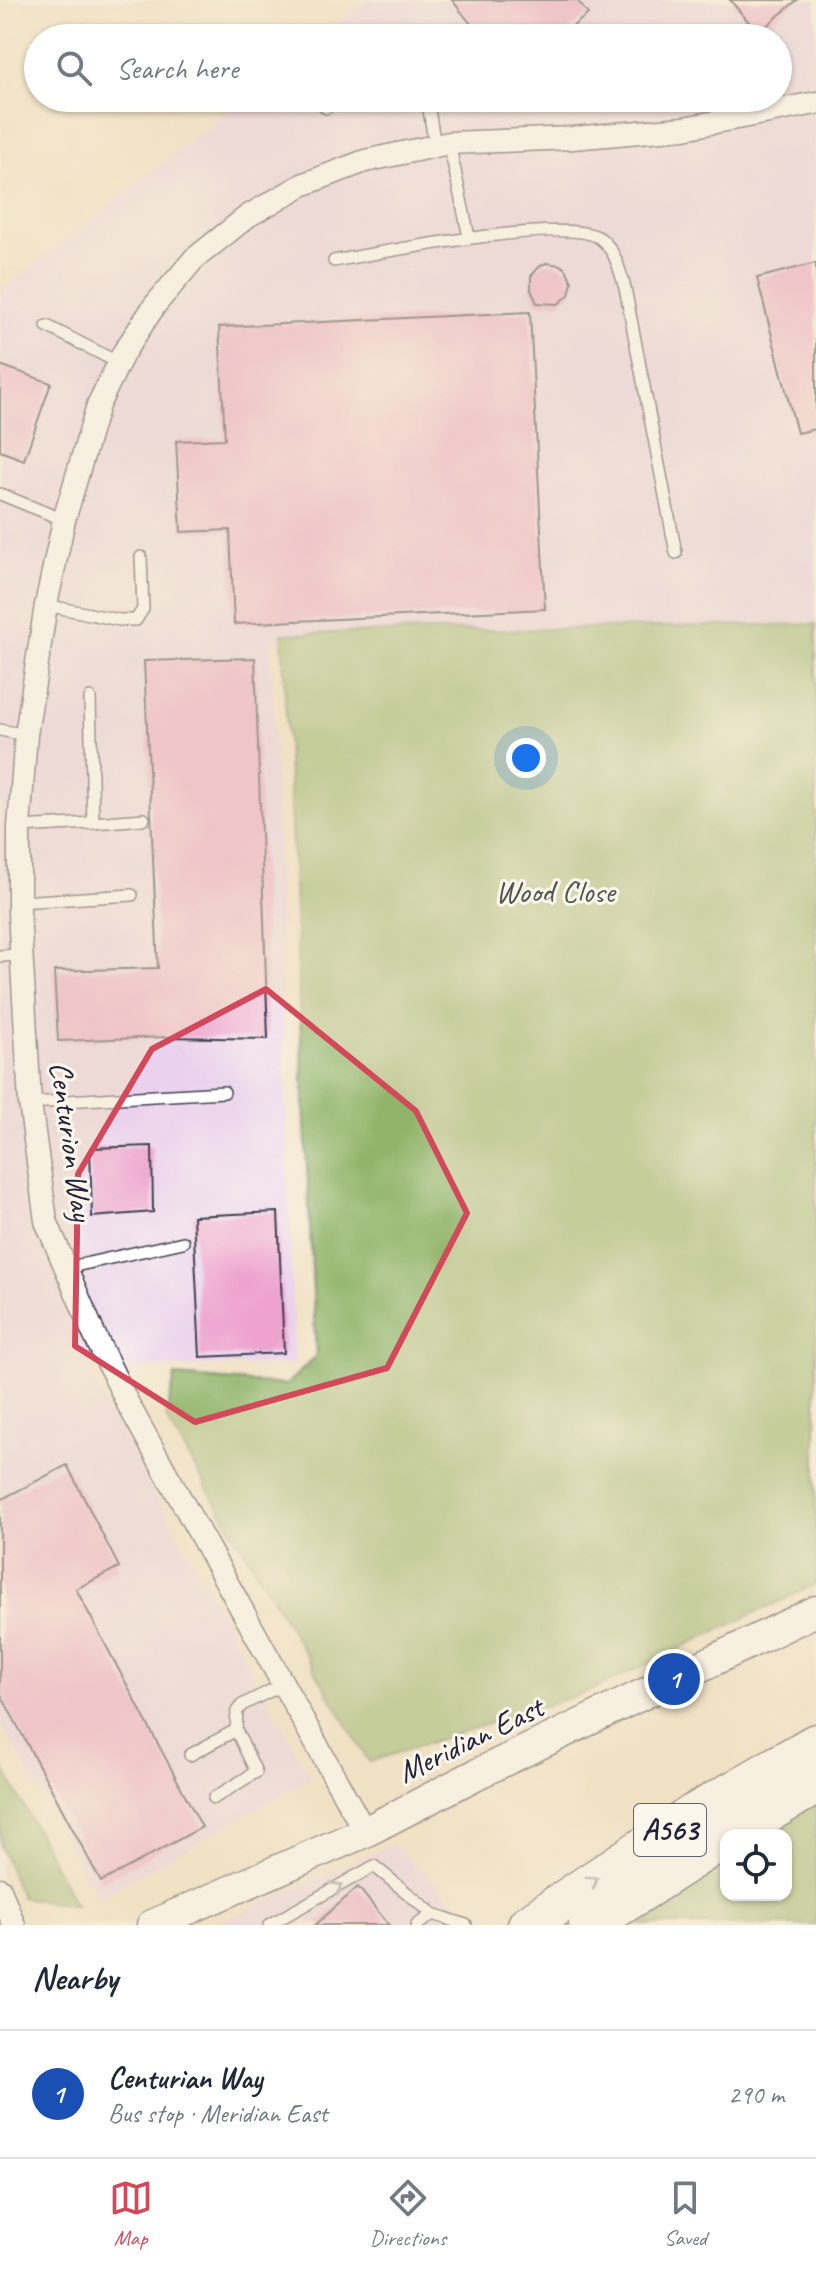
<!DOCTYPE html>
<html lang="en">
<head>
<meta charset="utf-8">
<style>
  :root { --surface:#fff; --page:#f6f6f7; --text:#1f2937; --muted:#747a83; --line:#e0e1e3; --accent:#d1495b }
  body { margin:0; font-family:Caveat,sans-serif; background:var(--page); color:var(--text) }
  .controls { position:absolute; right:24px; bottom:24px; display:grid; overflow:hidden; border-radius:16px; box-shadow:0 2px 6px #0004 }
  .controls button { width:72px; height:72px; display:grid; place-items:center; padding:0; border:0; border-bottom:2px solid var(--line); background:var(--surface); color:var(--text); font:40px sans-serif }
  .you { position:absolute; left:526px; top:758px; width:28px; height:28px; margin:-20px; border:6px solid #fff; border-radius:50%; background:#1a73e8; box-shadow:0 0 0 12px #1a73e833 }
  .badge { display:grid; place-items:center; width:52px; height:52px; border-radius:50%; background:var(--accent); color:#fff; font-size:26px; font-weight:700 }
  .pin { position:absolute; translate:-50% -50%; border:4px solid #fff; box-shadow:0 2px 8px #0006 }
  .list { margin:0; padding:0; list-style:none }
  h2 { display:flex; justify-content:space-between; align-items:center; height:104px; margin:0; padding:0 32px; font-size:34px }
  h2 small { font-size:26px; font-weight:400; color:var(--muted) }
  .list li { display:grid; grid-template-columns:52px 1fr auto; gap:24px; align-items:center; box-sizing:border-box; height:128px; padding:0 32px; border-top:2px solid var(--line) }
  .list b { display:block; font-size:30px; white-space:nowrap }
  .list p { margin:0; font-size:26px; white-space:nowrap; color:var(--muted) }
  .list em { font-size:26px; font-style:normal; color:var(--muted) }
  .icon { flex:none; width:44px; height:44px; fill:none; stroke:currentColor; stroke-width:2; stroke-linecap:round; stroke-linejoin:round }
  .map { position:relative; flex:none; width:816px; height:1925px; overflow:hidden }
  .search { position:absolute; background:var(--surface); box-shadow:0 2px 6px #0004; left:24px; right:24px; top:24px; height:88px; display:flex; align-items:center; gap:20px; box-sizing:border-box; padding:0 28px; border-radius:44px; color:var(--muted); font-size:30px }
  .sheet { height:232px; background:var(--surface) }
  nav { display:flex; justify-content:space-around; align-items:center; box-sizing:border-box; height:112px; border-top:2px solid var(--line); background:var(--surface); font-size:22px; color:var(--muted) }
  nav a { display:grid; justify-items:center; gap:4px }
  nav .on { color:var(--accent) }
  .map>svg:first-child { display:block }
  .built { fill:#ead1ed }
  .forest { fill:#90b469; stroke:#596b52; stroke-width:2 }
  .building { fill:#eea3cf }
  .lines { fill:none; stroke-linecap:round; stroke-linejoin:round }
  .lane-casing { stroke:#413f50; stroke-width:14 }
  .street-casing { stroke:#413f50; stroke-width:25 }
  .secondary-casing { stroke:#413f50; stroke-width:33 }
  .highway-casing { stroke:#413f50; stroke-width:43 }
  .lane { stroke:#fff; stroke-width:11 }
  .street { stroke:#fff; stroke-width:22 }
  .secondary { stroke:#fff; stroke-width:30 }
  .highway { stroke:#fff; stroke-width:40 }
  .oneway { stroke:#9c9ca7 }
  .marked { fill:none; stroke:#d1495b; stroke-width:6; stroke-linejoin:round }
  .labels { text-anchor:middle; stroke-width:6; stroke-linejoin:round; paint-order:stroke }
  .shield { fill:#fbf7ec; stroke:#636270; stroke-width:2 }
  .shield-label { font-size:30px; font-weight:bold; fill:#22223b }
  .park-label { font-size:32px; fill:#4e574e; stroke:#fbf7ec }
  .street-label { font-size:32px; fill:#22223b; stroke:#fbf7ec }
</style>
</head>
<body>
<div class="map">
<svg width="816" height="1925" viewBox="0 0 816 1925">
  <rect width="100%" height="100%" fill="#fbf7ec"/>
  <filter id="ink" filterUnits="userSpaceOnUse"><feTurbulence type="fractalNoise" baseFrequency=".0125" numOctaves="2"/><feDisplacementMap in="SourceGraphic" scale="16" xChannelSelector="R" yChannelSelector="G"/><feConvolveMatrix kernelMatrix="1 2 1 2 8 2 1 2 1" color-interpolation-filters="sRGB"/></filter>
  <filter id="wash" filterUnits="userSpaceOnUse"><feTurbulence type="fractalNoise" baseFrequency=".006" numOctaves="4" result="noise"/><feDisplacementMap in="SourceGraphic" scale="32" xChannelSelector="R" yChannelSelector="G"/><feGaussianBlur stdDeviation="1.8" result="paint"/><feColorMatrix in="noise" values="0 0 0 0 0 0 0 0 0 0 0 0 0 0 0 0 0 1.4 0 .05"/><feComposite in="paint" operator="in"/></filter>
  <g filter="url(#wash)">
    <rect width="100%" height="100%" fill="#f1e2c5"/>
    <g class="built">
      <path d="M368,0h448v622l-45,1 3,17h-503l23,724 -207,5 224,409 -213,120 -98,-177v-1429l245,-194h533v-60h-458z"/>
      <path d="M392,1844l80,73 -11,8h-247z"/>
    </g>
    <g class="forest">
      <path d="M816,624v960l-226,107 -221,71 -203,-344 9,-42 111,9 30,-29 -34,-722z"/>
      <path d="M0,1761l76,145 -55,-9 -21,-51z"/>
      <path d="M816,1785v140h-227l137,-88v58h60v-60h-57z"/>
    </g>
    <g id="blocks">
      <g class="building">
        <path d="M452,0h125l11,14 -30,24h-76z"/>
        <path d="M730,0h67l-39,33z"/>
        <path d="M546,263l14,2 6,4 6,13 -3,13 -11,9 -21,-1 -6,-13v-14l9,-10z"/>
        <path d="M816,263v166l-19,4 -40,-155z"/>
        <path d="M530,312l15,297 -311,15 -4,-94 -49,2 -5,-91 49,-2 -6,-112z"/>
        <path d="M0,365l51,18 -27,77 -24,-9z"/>
        <path d="M255,658l13,381 -101,-2 -109,4 -4,-70 104,-3 -14,-307z"/>
        <path d="M152,1146l1,66 -61,5 -2,-69z"/>
        <path d="M278,1212l6,141 -84,4 -7,-141z"/>
        <path d="M67,1465l52,102 -43,22 126,238 -101,55 -101,-189v-193z"/>
        <path d="M358,1887l31,38h-74z"/>
      </g>
    </g>
  </g>
  <g filter="url(#ink)">
    <use href="#blocks" fill-opacity="0" stroke="#413f50" stroke-width="2"/>
    <g class="lines">
      <g class="lane-casing">
        <g id="lane">
          <path d="M427,98l8,48"/>
          <path d="M473,98l20,3 13,-3"/>
          <path d="M326,108l13,-10"/>
          <path d="M449,143l20,94"/>
          <path d="M334,261c43,-8 238,-46 267,-22 15,12 19,33 24,49l51,265"/>
          <path d="M47,326l72,37"/>
          <path d="M0,494l64,26"/>
          <path d="M46,605l73,15h17l7,-11 -2,-52"/>
          <path d="M90,698l3,125 51,-4"/>
          <path d="M0,730l26,5"/>
          <path d="M19,827l74,-4"/>
          <path d="M19,902l113,-7"/>
          <path d="M0,956l21,-1"/>
          <path d="M30,1103l194,-11"/>
          <path d="M66,1268l117,-26"/>
          <path d="M190,1755l46,-25 1,-19 5,-6 42,-21"/>
          <path d="M214,1798l42,-26 -20,-42"/>
          <path d="M269,1925l105,-59 59,48"/>
          <path d="M417,1925l16,-11 33,11"/>
        </g>
      </g>
      <g class="street-casing">
        <g id="street">
          <path d="M365,1832l-237,-428 -34,-70 -48,-113 -16,-118 -11,-191v-85l7,-92 20,-130 18,-85 34,-115 26,-53 31,-47 39,-46 54,-43 54,-31 63,-24 84,-18 124,-5 111,-10 132,-25"/>
          <path d="M0,1889l14,36"/>
        </g>
      </g>
      <g class="secondary-casing">
        <path id="secondary" d="M152,1925l213,-93 110,-57 341,-164"/>
      </g>
      <g class="highway-casing">
        <g id="highway">
          <path d="M729,1835l87,-51"/>
          <path d="M528,1925l166,-111 122,-70"/>
          <path d="M589,1925l137,-88"/>
        </g>
      </g>
      <use href="#lane" class="lane"/>
      <use href="#street" class="street"/>
      <use href="#secondary" class="secondary"/>
      <use href="#highway" class="highway"/>
    </g>
    <defs><path id="oneway-chevron" d="M-2-3.5L2.5 0L-2 3.5" fill="none" stroke-width="1.6" stroke-linecap="round" stroke-linejoin="round" transform="scale(2)"/></defs>
    <g class="oneway">
      <use href="#oneway-chevron" transform="translate(593 1881) rotate(-34)"/>
      <use href="#oneway-chevron" transform="translate(337 1887) rotate(-29)"/>
    </g>
  </g>
  <path d="M0 0H816V1925H0ZM266,989l150,122 51,102 -80,155 -192,54 -120,-76 3,-172 74,-125z" fill="#f1e2c5" fill-opacity=".55" fill-rule="evenodd"/>
  <path class="marked" d="M266,989l150,122 51,102 -80,155 -192,54 -120,-76 3,-172 74,-125z"/>
  <g class="labels">
    <rect class="shield" x="634" y="1804" width="72" height="52" rx="6"/>
    <g class="shield-label">
      <text x="670" y="1840">A563</text>
    </g>
    <g class="park-label">
      <text x="555" y="902">Wood Close</text>
    </g>
    <g class="street-label">
      <text transform="translate(72 1141) rotate(82)" y="11">Centurion Way</text>
      <text transform="translate(470 1739) rotate(-26)" y="11">Meridian East</text>
    </g>
  </g>
</svg>
<div class="controls">
<button><svg class="icon" aria-label="locate" viewBox="0 0 24 24"><circle cx="12" cy="12" r="6"/><path d="M12 2v4M12 18v4M2 12h4M18 12h4"/></svg></button>
</div>
<div class="you"></div>
<div class="pin badge" style="left:674px;top:1679px;background:#1a4fb4">1</div>
<div class="search"><svg class="icon" aria-label="search" viewBox="0 0 24 24"><circle cx="10" cy="10" r="6"/><path d="M15 15l6 6"/></svg>Search here</div>
</div>
<section class="sheet">
<h2>Nearby<small></small></h2>
<ul class="list">
<li><span class="badge" style="background:#1a4fb4">1</span><div><b>Centurian Way</b><p>Bus stop · Meridian East</p></div><em>290 m</em></li>
</ul>
</section>
<nav>
<a class="on"><svg class="icon" aria-label="map" viewBox="0 0 24 24"><path d="M3 6l6-2 6 2 6-2v14l-6 2-6-2-6 2zM9 4v14M15 6v14"/></svg>Map</a>
<a><svg class="icon" aria-label="directions" viewBox="0 0 24 24"><path d="M12 3l9 9-9 9-9-9zM9 14v-3h6M13 9l2 2-2 2"/></svg>Directions</a>
<a><svg class="icon" aria-label="saved" viewBox="0 0 24 24"><path d="M7 4h10v16l-5-4-5 4z"/></svg>Saved</a>
</nav>
</body>
</html>
